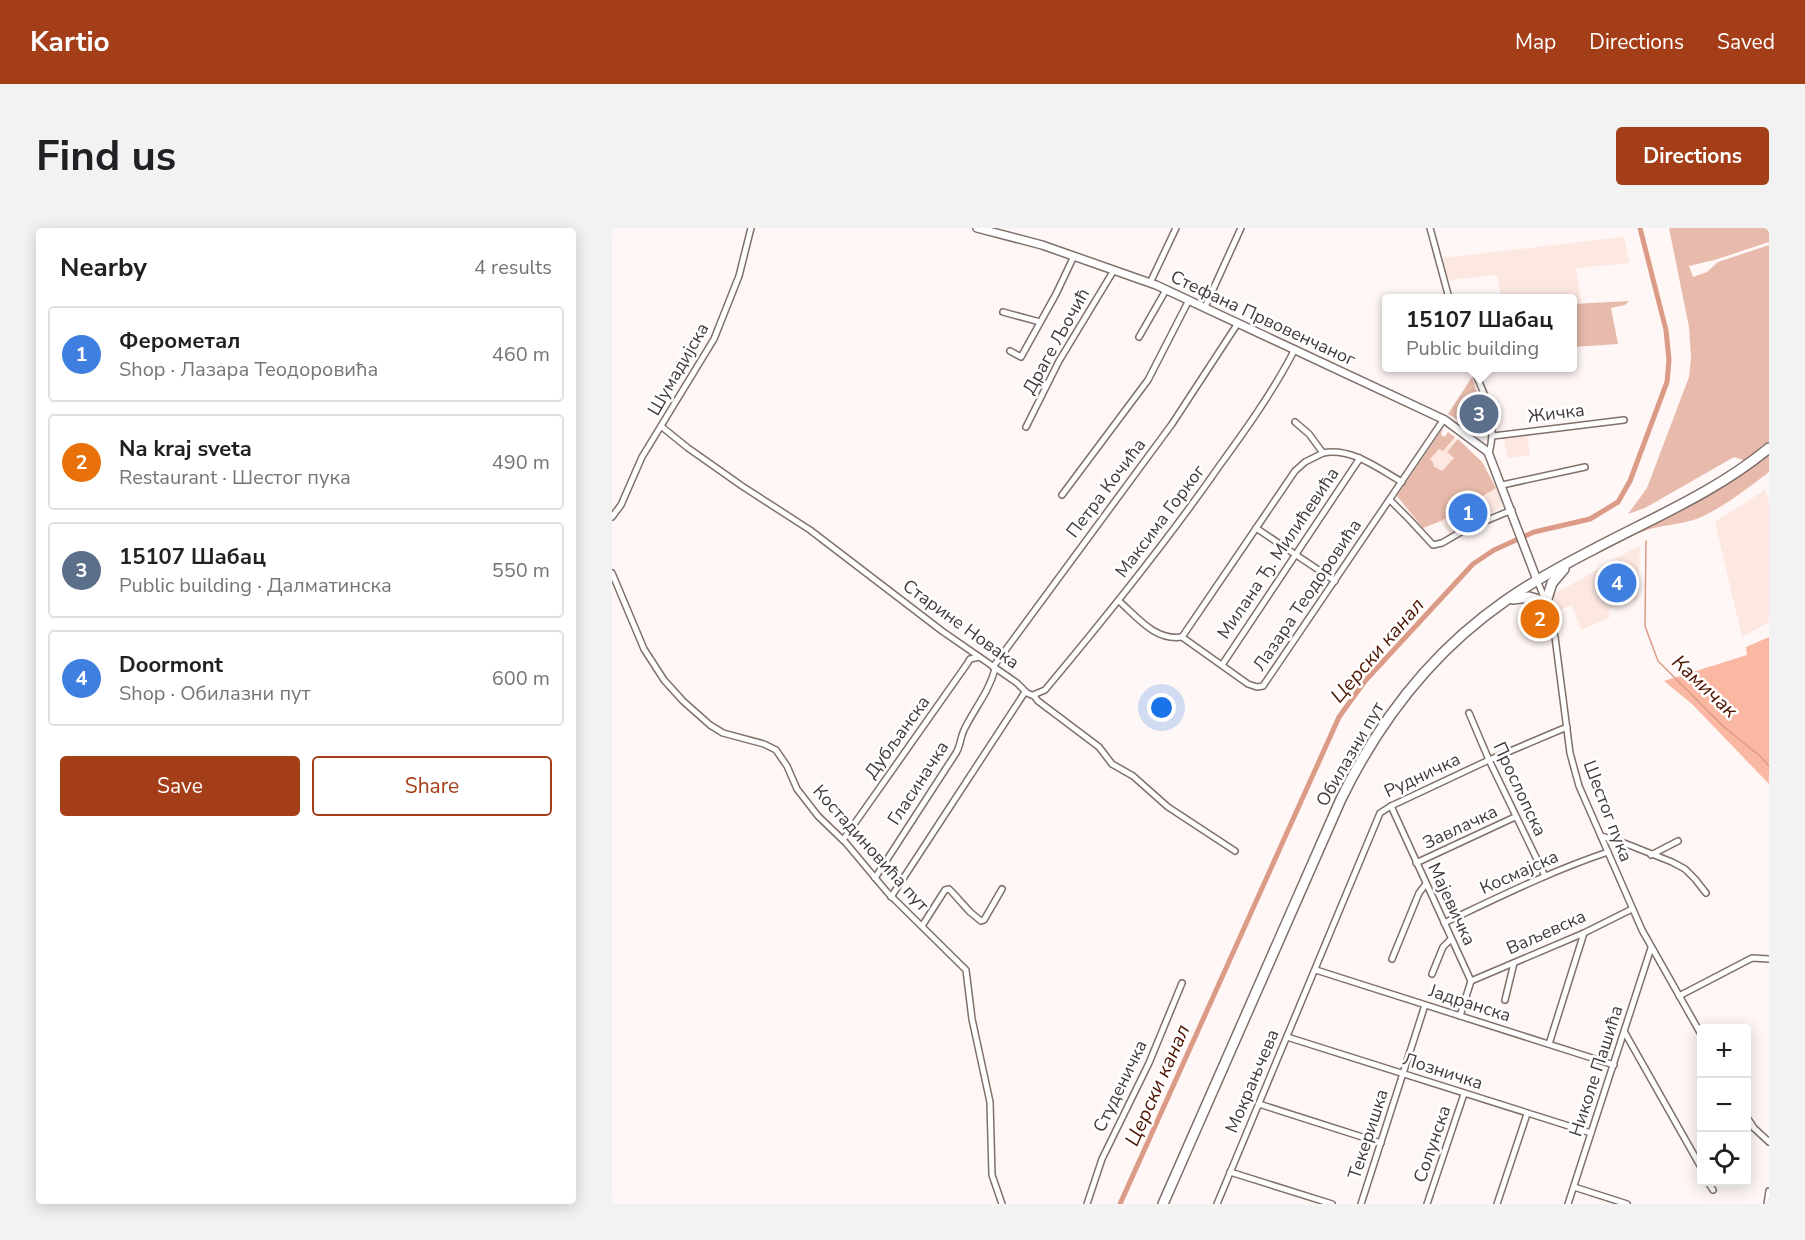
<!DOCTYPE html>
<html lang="en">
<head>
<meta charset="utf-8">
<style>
  :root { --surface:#fff; --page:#f2f2f2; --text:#202124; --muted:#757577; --line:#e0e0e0; --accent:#a43e18 }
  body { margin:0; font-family:"Nunito Sans",sans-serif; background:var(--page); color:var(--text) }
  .controls { position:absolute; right:18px; bottom:18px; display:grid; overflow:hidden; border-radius:6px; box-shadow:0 3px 15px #0003 }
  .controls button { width:54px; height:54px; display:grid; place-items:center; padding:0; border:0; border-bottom:2px solid var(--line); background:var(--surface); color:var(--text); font:30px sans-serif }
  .you { position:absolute; left:550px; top:480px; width:21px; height:21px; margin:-15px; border:4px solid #fff; border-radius:50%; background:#1a73e8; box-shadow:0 0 0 9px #1a73e833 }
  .badge { display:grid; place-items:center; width:39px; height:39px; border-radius:50%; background:var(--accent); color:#fff; font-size:20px; font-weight:700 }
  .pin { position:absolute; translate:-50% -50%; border:3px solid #fff; box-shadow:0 2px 6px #0006 }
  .popup { position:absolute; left:770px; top:66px; width:195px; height:78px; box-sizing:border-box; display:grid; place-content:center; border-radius:6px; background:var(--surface); filter:drop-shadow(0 2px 4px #0005); font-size:20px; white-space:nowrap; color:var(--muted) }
  .popup b { font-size:22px; color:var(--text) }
  .popup::after { content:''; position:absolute; left:50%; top:100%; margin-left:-12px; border:12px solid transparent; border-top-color:var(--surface) }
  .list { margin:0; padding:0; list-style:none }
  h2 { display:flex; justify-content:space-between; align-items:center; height:78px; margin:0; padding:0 24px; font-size:26px }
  h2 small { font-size:20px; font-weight:400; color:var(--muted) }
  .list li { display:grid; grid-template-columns:39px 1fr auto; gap:18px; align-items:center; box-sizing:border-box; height:96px; margin:0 12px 12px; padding:0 12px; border:2px solid var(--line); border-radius:6px }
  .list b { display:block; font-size:22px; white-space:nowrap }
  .list p { margin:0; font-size:20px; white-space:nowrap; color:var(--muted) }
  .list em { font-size:20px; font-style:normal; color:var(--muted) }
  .actions { display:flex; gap:12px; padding:18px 24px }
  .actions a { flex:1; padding:14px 0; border:2px solid var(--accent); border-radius:6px; text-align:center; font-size:21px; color:var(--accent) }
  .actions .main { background:var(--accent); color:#fff }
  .icon { flex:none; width:33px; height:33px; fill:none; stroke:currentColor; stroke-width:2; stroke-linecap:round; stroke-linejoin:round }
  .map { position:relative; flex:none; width:1157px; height:976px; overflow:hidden; border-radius:6px }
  header { display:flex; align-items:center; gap:36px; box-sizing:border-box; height:84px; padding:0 30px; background:var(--accent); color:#fff }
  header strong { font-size:28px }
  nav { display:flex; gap:33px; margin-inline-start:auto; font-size:21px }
  .intro { display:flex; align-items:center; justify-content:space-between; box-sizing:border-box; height:144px; padding:0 36px }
  h1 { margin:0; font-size:42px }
  .button { padding:15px 27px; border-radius:6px; background:var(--accent); color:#fff; font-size:21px; font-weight:700 }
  main { display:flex; gap:36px; padding:0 36px }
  aside { flex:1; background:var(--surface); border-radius:6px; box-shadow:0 3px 15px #0003 }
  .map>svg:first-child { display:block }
  .built { fill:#fde8e1 }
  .green { fill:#e8baab }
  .forest { fill:#fab8a2 }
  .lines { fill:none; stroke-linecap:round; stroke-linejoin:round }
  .stream { stroke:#db9b86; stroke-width:1.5 }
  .canal { stroke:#db9b86; stroke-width:5 }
  .minor-casing { stroke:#7f706b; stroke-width:8 }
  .tertiary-casing { stroke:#7f706b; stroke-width:10 }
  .primary-casing { stroke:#7f706b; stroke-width:12 }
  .minor { stroke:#fff; stroke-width:5 }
  .tertiary { stroke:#fff; stroke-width:7 }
  .primary { stroke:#fff; stroke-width:9 }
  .labels { text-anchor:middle; stroke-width:5; stroke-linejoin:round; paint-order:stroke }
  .street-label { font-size:18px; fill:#423b39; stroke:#fff }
  .water-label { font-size:20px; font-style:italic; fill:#4d1501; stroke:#fff }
</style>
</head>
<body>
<header>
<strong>Kartio</strong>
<nav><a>Map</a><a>Directions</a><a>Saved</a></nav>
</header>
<div class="intro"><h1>Find us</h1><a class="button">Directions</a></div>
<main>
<aside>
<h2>Nearby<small>4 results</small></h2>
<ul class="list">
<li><span class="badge" style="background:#3f7fe0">1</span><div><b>Ферометал</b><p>Shop · Лазара Теодоровића</p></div><em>460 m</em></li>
<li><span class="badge" style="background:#e8710a">2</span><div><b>Na kraj sveta</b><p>Restaurant · Шестог пука</p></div><em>490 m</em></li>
<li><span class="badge" style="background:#5c6f8a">3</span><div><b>15107 Шабац</b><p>Public building · Далматинска</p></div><em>550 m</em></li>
<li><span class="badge" style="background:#3f7fe0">4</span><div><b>Doormont</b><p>Shop · Обилазни пут</p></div><em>600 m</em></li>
</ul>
<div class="actions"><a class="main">Save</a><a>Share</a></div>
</aside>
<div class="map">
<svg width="1157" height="976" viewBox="0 0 1157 976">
  <rect width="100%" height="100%" fill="#fff7f5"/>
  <g class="built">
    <path d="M1012,9l6,26 -54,5 5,35 -9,1v-6h-71l-4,-23 -50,5 -7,-22z"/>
    <path d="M831,200l-2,6 4,3 3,-5 34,30 15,26 6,19 -53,28 -10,-15 -17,8 -26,-32z"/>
    <path d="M915,207l3,20 -23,3 -3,-20z"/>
    <path d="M1153,262l4,11v121l-27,15 -27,-115z"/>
    <path d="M1028,317l-2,54 -30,11 2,7 -29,13 -9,-25 -17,7 -4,-16z"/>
  </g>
  <g class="green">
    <path d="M1057,0h100v14l-51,17 -29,7 4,11 14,-5 11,-10 51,-17v198l-23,18 -12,-4 -89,51 -17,6 19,-26 42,-111 2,-19 -2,-31z"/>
    <path d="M1017,73l-4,4 -14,3 7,36 -46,3v-43z"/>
    <path d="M860,149l6,19 -9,4 6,15 -15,6 -12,-7z"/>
    <path d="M831,200l-2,7 4,2 3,-5 7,5 -12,14 -4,-2 -9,10 4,5 -1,2 9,5 12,-13 -7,-6 11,-13 24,23 14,26 -55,33 -18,7 -26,-32z"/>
    <path d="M1157,224v20c-21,16 -45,35 -70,46 -20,8 -44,6 -63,17z"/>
  </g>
  <path class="forest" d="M1157,409v147l-77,-80 -28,-23 83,-26 -1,-8z"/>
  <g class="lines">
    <path class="stream" d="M1034,313l-1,85 13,35 66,66 36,29 9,10"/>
    <path class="canal" d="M508,976l219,-487 26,-36 108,-117 21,-14 40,-18 56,-13 28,-17 12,-21 37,-99 2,-22 -3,-30 -26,-102"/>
    <g class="minor-casing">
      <g id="minor">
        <path d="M818,0l19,70"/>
        <path d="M538,55l26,-55"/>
        <path d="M593,79l36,-79"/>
        <path d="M391,84l37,10"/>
        <path d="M527,109l27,-47"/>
        <path d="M398,123l11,6 35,-63 18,-38"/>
        <path d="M861,140c14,33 25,49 16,86"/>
        <path d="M683,194l14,12 14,19c28,-6 56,16 79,29"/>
        <path d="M50,199l26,21 54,38 68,44 132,101 75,52 10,10 7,3 4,5 61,46 13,17 21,12 35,31 67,44"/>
        <path d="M414,199l33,-66 55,-91"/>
        <path d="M881,208l131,-16"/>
        <path d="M890,257l83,-18"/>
        <path d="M450,267l86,-115 41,-80"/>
        <path d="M778,272l19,19 24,26 9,-2 24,-14 46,-19"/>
        <path d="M0,289l9,-12 21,-48 72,-118 25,-63 12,-48"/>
        <path d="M644,300l79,53"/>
        <path d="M0,345l32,76 20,31 19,21 27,24 13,8 41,11 12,6 11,16 10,23 21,27 28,27 41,49 79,78 6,49 18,83 2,73 10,29"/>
        <path d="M925,352l9,22 9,35 15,116 9,33 63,144 60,106"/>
        <path d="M507,373c18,16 36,40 63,36"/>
        <path d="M570,409l66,47 9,3 6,-1 181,-267"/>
        <path d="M570,409l113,-166 10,-9 18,-9"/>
        <path d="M610,437l138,-207"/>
        <path d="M381,439l179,-243 66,-101"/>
        <path d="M421,467l12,-5c61,-73 121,-147 175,-225 27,-37 54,-75 75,-116"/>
        <path d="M857,485l20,47 56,116"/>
        <path d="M779,578l80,175 -11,35"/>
        <path d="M989,608l18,5 53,21 13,7 10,10 11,14"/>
        <path d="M231,612l124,-176 3,-5 9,-2"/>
        <path d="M1039,627l27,-14"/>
        <path d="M804,635l99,-46"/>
        <path d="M263,650l81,-125c5,-8 4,-15 8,-23 10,-21 25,-38 31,-61"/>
        <path d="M279,669l134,-205"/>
        <path d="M832,695c53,-25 107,-52 164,-71"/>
        <path d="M310,698l23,-36 4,-1 3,3 18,20 11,9 3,-1 18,-31"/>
        <path d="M780,731l27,-66 7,-9"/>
        <path d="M704,742l298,95"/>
        <path d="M820,746l11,-27 8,-8"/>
        <path d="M859,753l113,-48 48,-24"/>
        <path d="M1067,768l73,-38 17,1"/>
        <path d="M893,772l9,-37"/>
        <path d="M1013,805l77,136"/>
        <path d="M675,809l304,96"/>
        <path d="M937,816l35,-111"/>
        <path d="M647,876l122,39"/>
        <path d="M1134,888l8,12 15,14"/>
        <path d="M618,944l102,32"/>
        <path d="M1096,954l5,8"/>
        <path d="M962,959l53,17"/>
        <path d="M475,976l15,-45 47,-96 33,-80"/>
        <path d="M605,976l163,-391 11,-7 98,-46 78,-33"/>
        <path d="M749,976l64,-199"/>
        <path d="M815,976l37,-110"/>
        <path d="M885,976l30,-90"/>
        <path d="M956,976l83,-256"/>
        <path d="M1155,976l2,-13"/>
      </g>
    </g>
    <g class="tertiary-casing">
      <path id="tertiary" d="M365,0l65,17 114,40 289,135 43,32 49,128"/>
    </g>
    <g class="primary-casing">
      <g id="primary">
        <path d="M901,371l16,-2 17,5 6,-19 12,-14"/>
        <path d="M551,976l178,-405c38,-78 92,-148 164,-198 28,-20 60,-37 91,-53 59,-31 121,-57 173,-100"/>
      </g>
    </g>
    <use href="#minor" class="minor"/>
    <use href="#tertiary" class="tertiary"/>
    <use href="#primary" class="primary"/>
  </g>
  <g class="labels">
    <g class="street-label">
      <text transform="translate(651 90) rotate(25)" y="6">Стефана Првовенчаног</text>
      <text transform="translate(444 113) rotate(-61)" y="6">Драге Љочић</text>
      <text transform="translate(66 141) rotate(-60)" y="6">Шумадијска</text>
      <text transform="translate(944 185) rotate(-7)" y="6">Жичка</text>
      <text transform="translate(494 260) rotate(-53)" y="6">Петра Кочића</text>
      <text transform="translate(548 293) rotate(-53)" y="6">Максима Горког</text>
      <text transform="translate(666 325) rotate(-56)" y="6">Милана Ђ. Милићевића</text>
      <text transform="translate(695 367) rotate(-56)" y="6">Лазара Теодоровића</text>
      <text transform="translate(349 396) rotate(36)" y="6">Старине Новака</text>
      <text transform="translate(285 509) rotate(-54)" y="6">Дубљанска</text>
      <text transform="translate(738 526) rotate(-60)" y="6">Обилазни пут</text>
      <text transform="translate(810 547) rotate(-25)" y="6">Рудничка</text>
      <text transform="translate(306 555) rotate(-57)" y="6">Гласиначка</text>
      <text transform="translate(908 561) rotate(65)" y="6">Прослопска</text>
      <text transform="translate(996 583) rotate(69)" y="6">Шестог пука</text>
      <text transform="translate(848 599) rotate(-25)" y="6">Завлачка</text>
      <text transform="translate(259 620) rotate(48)" y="6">Костадиновића пут</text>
      <text transform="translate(907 644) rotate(-24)" y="6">Космајска</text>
      <text transform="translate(840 676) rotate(65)" y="6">Мајевичка</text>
      <text transform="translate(934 704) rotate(-24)" y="6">Ваљевска</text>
      <text transform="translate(858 775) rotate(18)" y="6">Јадранска</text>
      <text transform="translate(831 843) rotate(18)" y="6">Лозничка</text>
      <text transform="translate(984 843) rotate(-72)" y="6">Николе Пашића</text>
      <text transform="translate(640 853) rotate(-67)" y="6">Мокрањчева</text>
      <text transform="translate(508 858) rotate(-64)" y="6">Студеничка</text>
      <text transform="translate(756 906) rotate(-72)" y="6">Текеришка</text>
      <text transform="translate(820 916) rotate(-71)" y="6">Солунска</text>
    </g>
    <g class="water-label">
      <text transform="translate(765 422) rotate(-49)" y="7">Церски канал</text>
      <text transform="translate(1093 458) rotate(43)" y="7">Камичак</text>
      <text transform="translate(545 857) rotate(-66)" y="7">Церски канал</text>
    </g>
  </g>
</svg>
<div class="controls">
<button>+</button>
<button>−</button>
<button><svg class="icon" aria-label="locate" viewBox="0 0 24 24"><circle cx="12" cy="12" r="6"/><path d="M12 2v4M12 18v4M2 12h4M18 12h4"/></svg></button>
</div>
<div class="you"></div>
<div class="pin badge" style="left:856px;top:285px;background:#3f7fe0">1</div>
<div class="pin badge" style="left:928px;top:391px;background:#e8710a">2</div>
<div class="pin badge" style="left:867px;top:186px;background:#5c6f8a">3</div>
<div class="popup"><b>15107 Шабац</b>Public building</div>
<div class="pin badge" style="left:1005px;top:355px;background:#3f7fe0">4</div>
</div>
</main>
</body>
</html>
